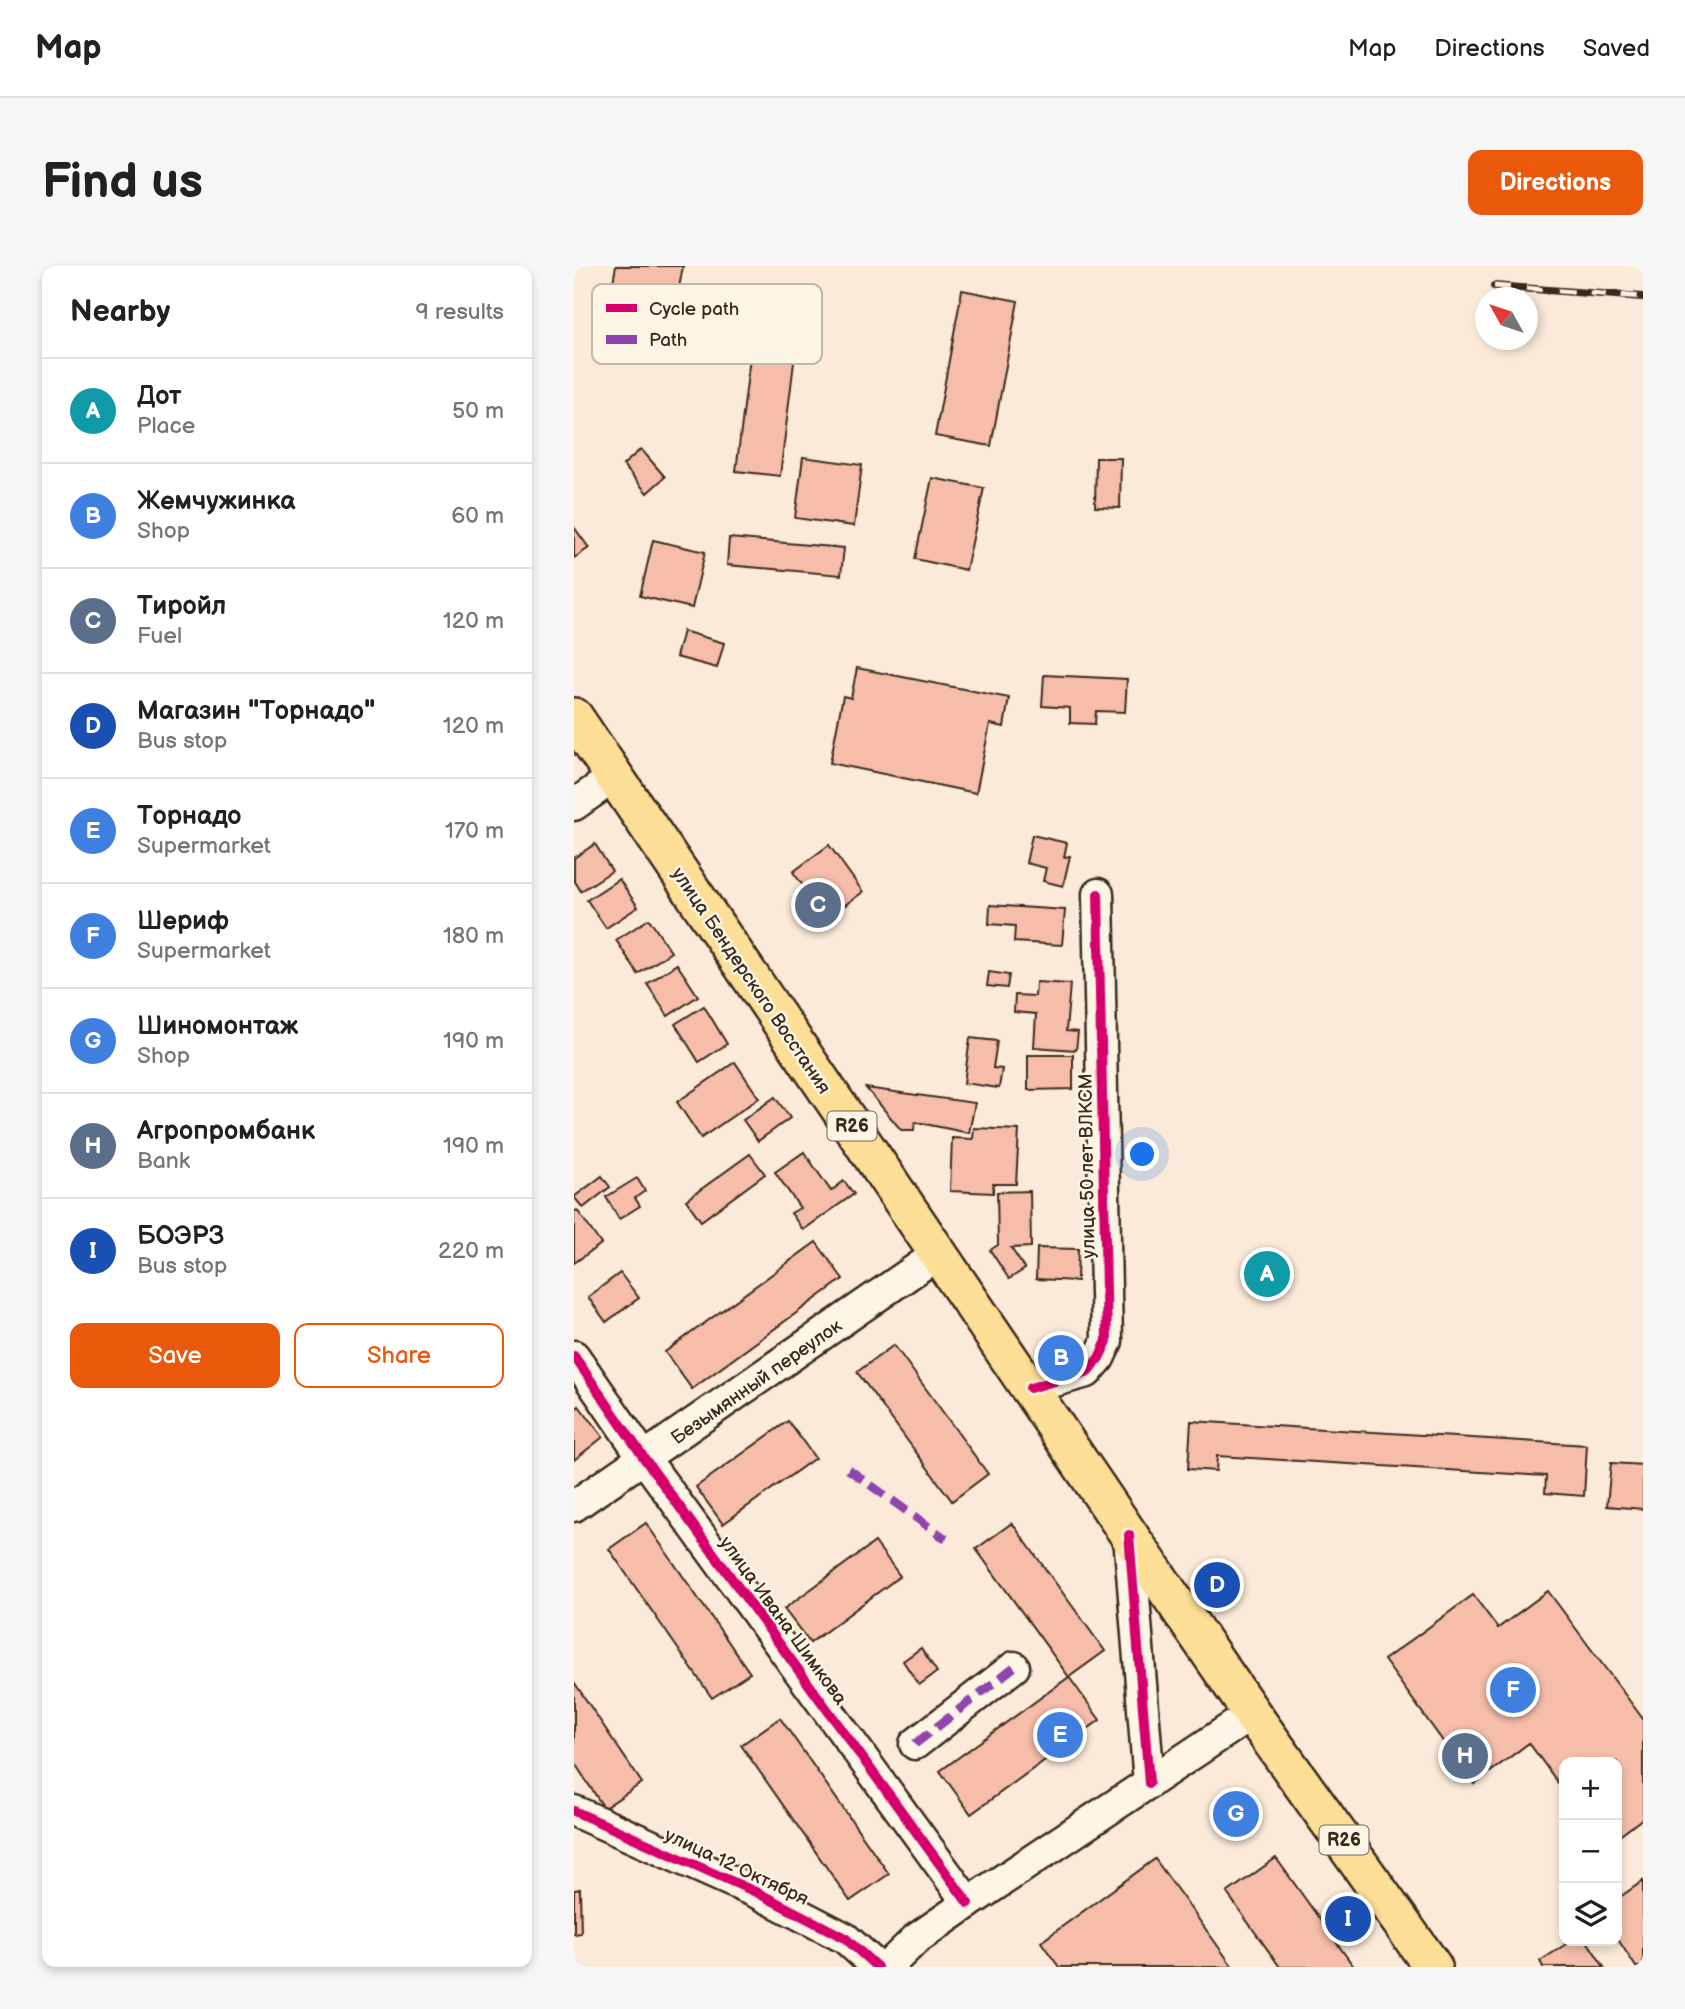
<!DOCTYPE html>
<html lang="en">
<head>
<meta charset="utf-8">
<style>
  :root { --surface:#fff; --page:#f6f6f6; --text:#202124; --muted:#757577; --line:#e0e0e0; --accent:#ea580c }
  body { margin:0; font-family:"Balsamiq Sans",sans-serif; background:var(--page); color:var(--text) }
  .controls { position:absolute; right:21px; bottom:21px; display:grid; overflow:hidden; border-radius:14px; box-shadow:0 4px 10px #0003 }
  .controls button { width:63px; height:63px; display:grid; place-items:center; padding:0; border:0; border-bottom:2px solid var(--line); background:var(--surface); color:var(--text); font:35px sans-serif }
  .compass { position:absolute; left:901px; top:21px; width:63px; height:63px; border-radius:50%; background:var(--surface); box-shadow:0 4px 10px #0003; rotate:310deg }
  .you { position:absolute; left:569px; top:889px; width:24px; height:24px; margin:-18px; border:5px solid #fff; border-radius:50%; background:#1a73e8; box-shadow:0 0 0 10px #1a73e833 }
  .badge { display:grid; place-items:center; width:46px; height:46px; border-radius:50%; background:var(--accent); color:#fff; font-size:23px; font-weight:700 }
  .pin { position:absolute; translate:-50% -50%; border:4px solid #fff; box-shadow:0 2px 7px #0006 }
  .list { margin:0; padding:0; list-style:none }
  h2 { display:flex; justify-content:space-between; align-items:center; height:91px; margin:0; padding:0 28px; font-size:30px }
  h2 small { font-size:23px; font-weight:400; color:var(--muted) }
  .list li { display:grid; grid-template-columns:46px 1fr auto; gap:21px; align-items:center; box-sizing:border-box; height:105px; padding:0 28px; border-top:2px solid var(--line) }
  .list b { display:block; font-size:26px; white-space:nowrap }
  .list p { margin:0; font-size:23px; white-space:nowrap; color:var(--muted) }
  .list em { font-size:23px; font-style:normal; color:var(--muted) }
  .actions { display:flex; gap:14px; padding:21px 28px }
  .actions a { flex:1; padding:16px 0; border:2px solid var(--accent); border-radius:14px; text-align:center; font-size:24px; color:var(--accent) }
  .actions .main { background:var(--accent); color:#fff }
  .icon { flex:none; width:38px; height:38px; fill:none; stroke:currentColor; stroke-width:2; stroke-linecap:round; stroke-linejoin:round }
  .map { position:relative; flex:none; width:1069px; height:1701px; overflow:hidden; border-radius:14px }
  header { display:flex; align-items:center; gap:42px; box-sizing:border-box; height:98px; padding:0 35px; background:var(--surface); border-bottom:2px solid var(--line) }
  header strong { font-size:33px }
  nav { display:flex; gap:38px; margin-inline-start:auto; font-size:24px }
  .intro { display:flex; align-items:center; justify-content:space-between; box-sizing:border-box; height:168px; padding:0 42px }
  h1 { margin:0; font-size:49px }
  .button { padding:18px 32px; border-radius:14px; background:var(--accent); color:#fff; font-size:24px; font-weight:700 }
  main { display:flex; gap:42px; padding:0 42px }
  aside { flex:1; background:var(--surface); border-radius:14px; box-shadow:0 4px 10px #0003 }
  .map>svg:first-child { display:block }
  .building { fill:#f5bdaa; stroke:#3b2a1e; stroke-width:2 }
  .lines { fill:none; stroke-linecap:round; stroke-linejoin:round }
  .minor-casing { stroke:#3b2a1e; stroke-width:35 }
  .major-casing { stroke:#3b2a1e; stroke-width:42 }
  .minor { stroke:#fcf5e5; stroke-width:30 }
  .major { stroke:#fcde96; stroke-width:37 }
  .rail-casing { stroke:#3b2a1e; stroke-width:8 }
  .rail { stroke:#fcf5e5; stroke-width:5; stroke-dasharray:16; stroke-linecap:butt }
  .quiet { stroke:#8e44ad; stroke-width:9; stroke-dasharray:18 9; stroke-linecap:butt }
  .cycleway-casing { stroke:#fcf5e5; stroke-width:15 }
  .cycleway { stroke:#d6006c; stroke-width:10 }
  .labels { text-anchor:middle; stroke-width:5; stroke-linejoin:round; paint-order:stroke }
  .shield { fill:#fcf5e5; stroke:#75675a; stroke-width:2 }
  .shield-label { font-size:18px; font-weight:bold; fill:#3b2a1e }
  .street-label { font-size:19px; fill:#3b2a1e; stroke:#fcf5e5 }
  .key { fill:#fcf5e5; stroke:#c2b8a9; stroke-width:2 }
  .key-label { font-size:19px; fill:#3b2a1e }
</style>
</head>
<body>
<header>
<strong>Map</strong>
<nav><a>Map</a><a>Directions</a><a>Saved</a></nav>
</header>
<div class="intro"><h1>Find us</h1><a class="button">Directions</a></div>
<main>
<aside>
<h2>Nearby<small>9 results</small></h2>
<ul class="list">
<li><span class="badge" style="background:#0f9aa8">A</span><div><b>Дот</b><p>Place</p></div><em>50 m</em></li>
<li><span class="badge" style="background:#3f7fe0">B</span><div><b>Жемчужинка</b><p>Shop</p></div><em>60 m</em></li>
<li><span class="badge" style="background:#5c6f8a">C</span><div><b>Тиройл</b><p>Fuel</p></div><em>120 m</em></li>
<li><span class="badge" style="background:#1a4fb4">D</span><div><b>Магазин &quot;Торнадо&quot;</b><p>Bus stop</p></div><em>120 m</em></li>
<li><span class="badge" style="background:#3f7fe0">E</span><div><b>Торнадо</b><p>Supermarket</p></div><em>170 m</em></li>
<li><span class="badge" style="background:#3f7fe0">F</span><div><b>Шериф</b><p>Supermarket</p></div><em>180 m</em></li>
<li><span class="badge" style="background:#3f7fe0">G</span><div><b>Шиномонтаж</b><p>Shop</p></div><em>190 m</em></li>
<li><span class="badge" style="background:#5c6f8a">H</span><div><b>Агропромбанк</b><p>Bank</p></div><em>190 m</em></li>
<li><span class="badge" style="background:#1a4fb4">I</span><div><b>БОЭРЗ</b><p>Bus stop</p></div><em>220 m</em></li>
</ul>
<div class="actions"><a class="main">Save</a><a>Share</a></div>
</aside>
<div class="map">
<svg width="1069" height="1701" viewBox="0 0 1069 1701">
  <rect width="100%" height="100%" fill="#fbead9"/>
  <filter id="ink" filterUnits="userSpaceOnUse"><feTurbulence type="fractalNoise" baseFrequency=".0143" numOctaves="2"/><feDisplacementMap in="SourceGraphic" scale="14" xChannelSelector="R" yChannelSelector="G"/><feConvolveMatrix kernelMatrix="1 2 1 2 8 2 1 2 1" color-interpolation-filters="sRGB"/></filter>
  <g filter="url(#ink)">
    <g class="building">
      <path d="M42,0h67l-8,44 -65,-12z"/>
      <path d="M388,24l56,11 -27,145 -56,-10z"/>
      <path d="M177,83l44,5 -15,122 -44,-5z"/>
      <path d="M67,183l24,28 -18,16 -24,-28z"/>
      <path d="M229,191l59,8 -8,61 -59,-8z"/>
      <path d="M522,192h25l-1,50 -25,-1z"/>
      <path d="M358,212l52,10 -18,82 -51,-11z"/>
      <path d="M0,261l15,21 -15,10z"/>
      <path d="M155,272l115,10 -3,27 -114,-10z"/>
      <path d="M79,274l52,12 -13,56 -52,-12z"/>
      <path d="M109,365l41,12 -7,25 -41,-11z"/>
      <path d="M283,402l152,30 -5,29 -14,-3 -14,69 -146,-30 13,-67 8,2z"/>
      <path d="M470,409l83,4 -2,33 -29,-1 -1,13 -25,-1v-15l-28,-2z"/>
      <path d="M458,569l35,8 -3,14 6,-1 -7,30 -20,-5 3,-13 -20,-5z"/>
      <path d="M21,578l17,27 -31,20 -7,-11v-22z"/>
      <path d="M255,579l34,47 -36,26 -34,-46z"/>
      <path d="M45,613l19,28 -32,21 -19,-28z"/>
      <path d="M416,639l75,5 -3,35 -48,-3 1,-16 -26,-2z"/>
      <path d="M75,653l22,33 -33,22 -22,-34z"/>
      <path d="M103,698l21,32 -30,20 -21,-32z"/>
      <path d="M415,706l20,3 -2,13 -20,-2z"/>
      <path d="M462,716l34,2 -4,47 12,1 -2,18 -42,-3 2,-33 -22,-2 1,-17 20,1z"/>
      <path d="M130,740l23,38 -28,18 -24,-38z"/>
      <path d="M396,772l27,3 -4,27 9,1 -3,19 -35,-5z"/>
      <path d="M454,789h45v34l-45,1z"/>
      <path d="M161,796l24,36 -58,40 -24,-36z"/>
      <path d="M292,822l109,15 -6,30 -54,-11 -1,8h-13z"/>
      <path d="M201,831l15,21 -32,23 -15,-21z"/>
      <path d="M400,862l45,2 -3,54h-23v9l-43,-2 2,-53 21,1z"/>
      <path d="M230,886l27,39 13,-10 10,13 -51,36 -12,-17 9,-5 -25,-36z"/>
      <path d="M176,888l15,20 -64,47 -15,-21z"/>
      <path d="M28,910l8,11 -27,21 -9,-11z"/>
      <path d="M63,912l8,13 -10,7 5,8 -21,13 -13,-22z"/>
      <path d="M456,925l1,56 -20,1 14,21 -16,10 -19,-29 8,-5 -1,-53z"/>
      <path d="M3,944l24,34 -27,19v-51z"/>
      <path d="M242,976l27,37 -151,110 -27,-37z"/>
      <path d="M463,982l41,1 -1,32 -41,-2z"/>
      <path d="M46,1007l19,25 -33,24 -18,-25z"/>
      <path d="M490,1077l13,18 -20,13 -12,-18z"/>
      <path d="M320,1079l94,129 -36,27 -95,-129z"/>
      <path d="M5,1140l24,31 -29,23v-50z"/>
      <path d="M214,1155l27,37 -92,66 -27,-37z"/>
      <path d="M617,1155l396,24 -3,51 -39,-3 1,-17 -329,-20 -1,15 -28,-2z"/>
      <path d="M1037,1197l32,2v44l-36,-3z"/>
      <path d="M72,1257l104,150 -38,25 -103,-149z"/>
      <path d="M438,1257l93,128 -36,26 -93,-128z"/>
      <path d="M301,1276l25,34 -90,67 -26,-34z"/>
      <path d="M974,1325l95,128v99l-26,20v-76h-53v29l-35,-48 -55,41 -90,-124 89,-65 25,33z"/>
      <path d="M347,1382l16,24 -18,13 -16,-24z"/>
      <path d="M495,1411l31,43 -129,94 -31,-43z"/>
      <path d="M0,1416l68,101 -38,25 -30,-46z"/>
      <path d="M206,1452l109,156 -39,27 -109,-156z"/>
      <path d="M702,1592l78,109h-74l-53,-74z"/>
      <path d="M581,1593l78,108h-174l-18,-25z"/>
      <path d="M1069,1615v86h-7l-19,-29v-39z"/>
      <path d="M6,1623l1,44 -7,1v-44z"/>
      <path d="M997,1675h16l17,26h-61l-3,-6z"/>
    </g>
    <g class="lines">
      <g class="minor-casing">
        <g id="minor">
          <path d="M0,539l40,-28"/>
          <path d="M0,1090l70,102 324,445"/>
          <path d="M456,1122l57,-16 12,-14 8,-17 -9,-447"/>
          <path d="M0,1240l364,-252"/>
          <path d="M555,1269l20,248"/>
          <path d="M341,1478l99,-77"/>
          <path d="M0,1545l186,83 85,44 32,29"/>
          <path d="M313,1701l29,-28 52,-36 284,-189"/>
        </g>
      </g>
      <g class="major-casing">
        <path id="major" d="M0,451l555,818 123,179 181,253"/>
      </g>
      <use href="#minor" class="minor"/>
      <use href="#major" class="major"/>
      <g class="rail-casing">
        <path id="rail" d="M920,20l149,11"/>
      </g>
      <use href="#rail" class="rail"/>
      <g class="quiet">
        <path d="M274,1203l98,70"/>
        <path d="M341,1478l99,-77"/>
      </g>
      <g class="cycleway-casing">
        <g id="cycleway">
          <path d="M0,1090l70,102 324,445"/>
          <path d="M456,1122l57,-16 12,-14 8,-17 -9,-447"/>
          <path d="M555,1269l20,248"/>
          <path d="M0,1545l186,83 85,44 32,29"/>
        </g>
      </g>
      <use href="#cycleway" class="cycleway"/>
    </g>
  </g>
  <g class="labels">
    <g class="shield">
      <rect x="253.5" y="845.5" width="49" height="29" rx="5"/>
      <rect x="745.5" y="1559.5" width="49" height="29" rx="5"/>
    </g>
    <g class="shield-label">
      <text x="278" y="866">R26</text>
      <text x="770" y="1580">R26</text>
    </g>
    <g class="street-label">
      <text transform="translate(178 714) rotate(56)" y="7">улица Бендерского Восстания</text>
      <text transform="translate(512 900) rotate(-91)" y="7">улица 50 лет ВЛКСМ</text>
      <text transform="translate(182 1115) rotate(-35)" y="7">Безымянный переулок</text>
      <text transform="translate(210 1354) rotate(54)" y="7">улица Ивана Шимкова</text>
      <text transform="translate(163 1600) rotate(25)" y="7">улица 12 Октября</text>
    </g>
  </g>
  <rect x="18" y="18" width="230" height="80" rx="10" class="key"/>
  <rect x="32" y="38" width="31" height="8" fill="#d6006c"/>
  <rect x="32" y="69" width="31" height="9" fill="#8e44ad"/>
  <g class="key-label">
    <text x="75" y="49">Cycle path</text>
    <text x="75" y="80">Path</text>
  </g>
</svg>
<div class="controls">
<button>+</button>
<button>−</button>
<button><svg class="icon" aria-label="layers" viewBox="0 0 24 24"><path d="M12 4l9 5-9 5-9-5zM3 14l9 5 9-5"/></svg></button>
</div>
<svg class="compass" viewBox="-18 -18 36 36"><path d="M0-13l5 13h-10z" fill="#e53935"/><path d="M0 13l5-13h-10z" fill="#757577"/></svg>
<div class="you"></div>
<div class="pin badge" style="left:693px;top:1008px;background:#0f9aa8">A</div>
<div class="pin badge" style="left:487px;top:1092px;background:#3f7fe0">B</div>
<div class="pin badge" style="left:244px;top:639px;background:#5c6f8a">C</div>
<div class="pin badge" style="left:643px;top:1319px;background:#1a4fb4">D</div>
<div class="pin badge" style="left:486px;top:1469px;background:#3f7fe0">E</div>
<div class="pin badge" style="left:939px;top:1424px;background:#3f7fe0">F</div>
<div class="pin badge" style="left:662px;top:1548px;background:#3f7fe0">G</div>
<div class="pin badge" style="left:891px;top:1490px;background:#5c6f8a">H</div>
<div class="pin badge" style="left:774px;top:1653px;background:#1a4fb4">I</div>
</div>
</main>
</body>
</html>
